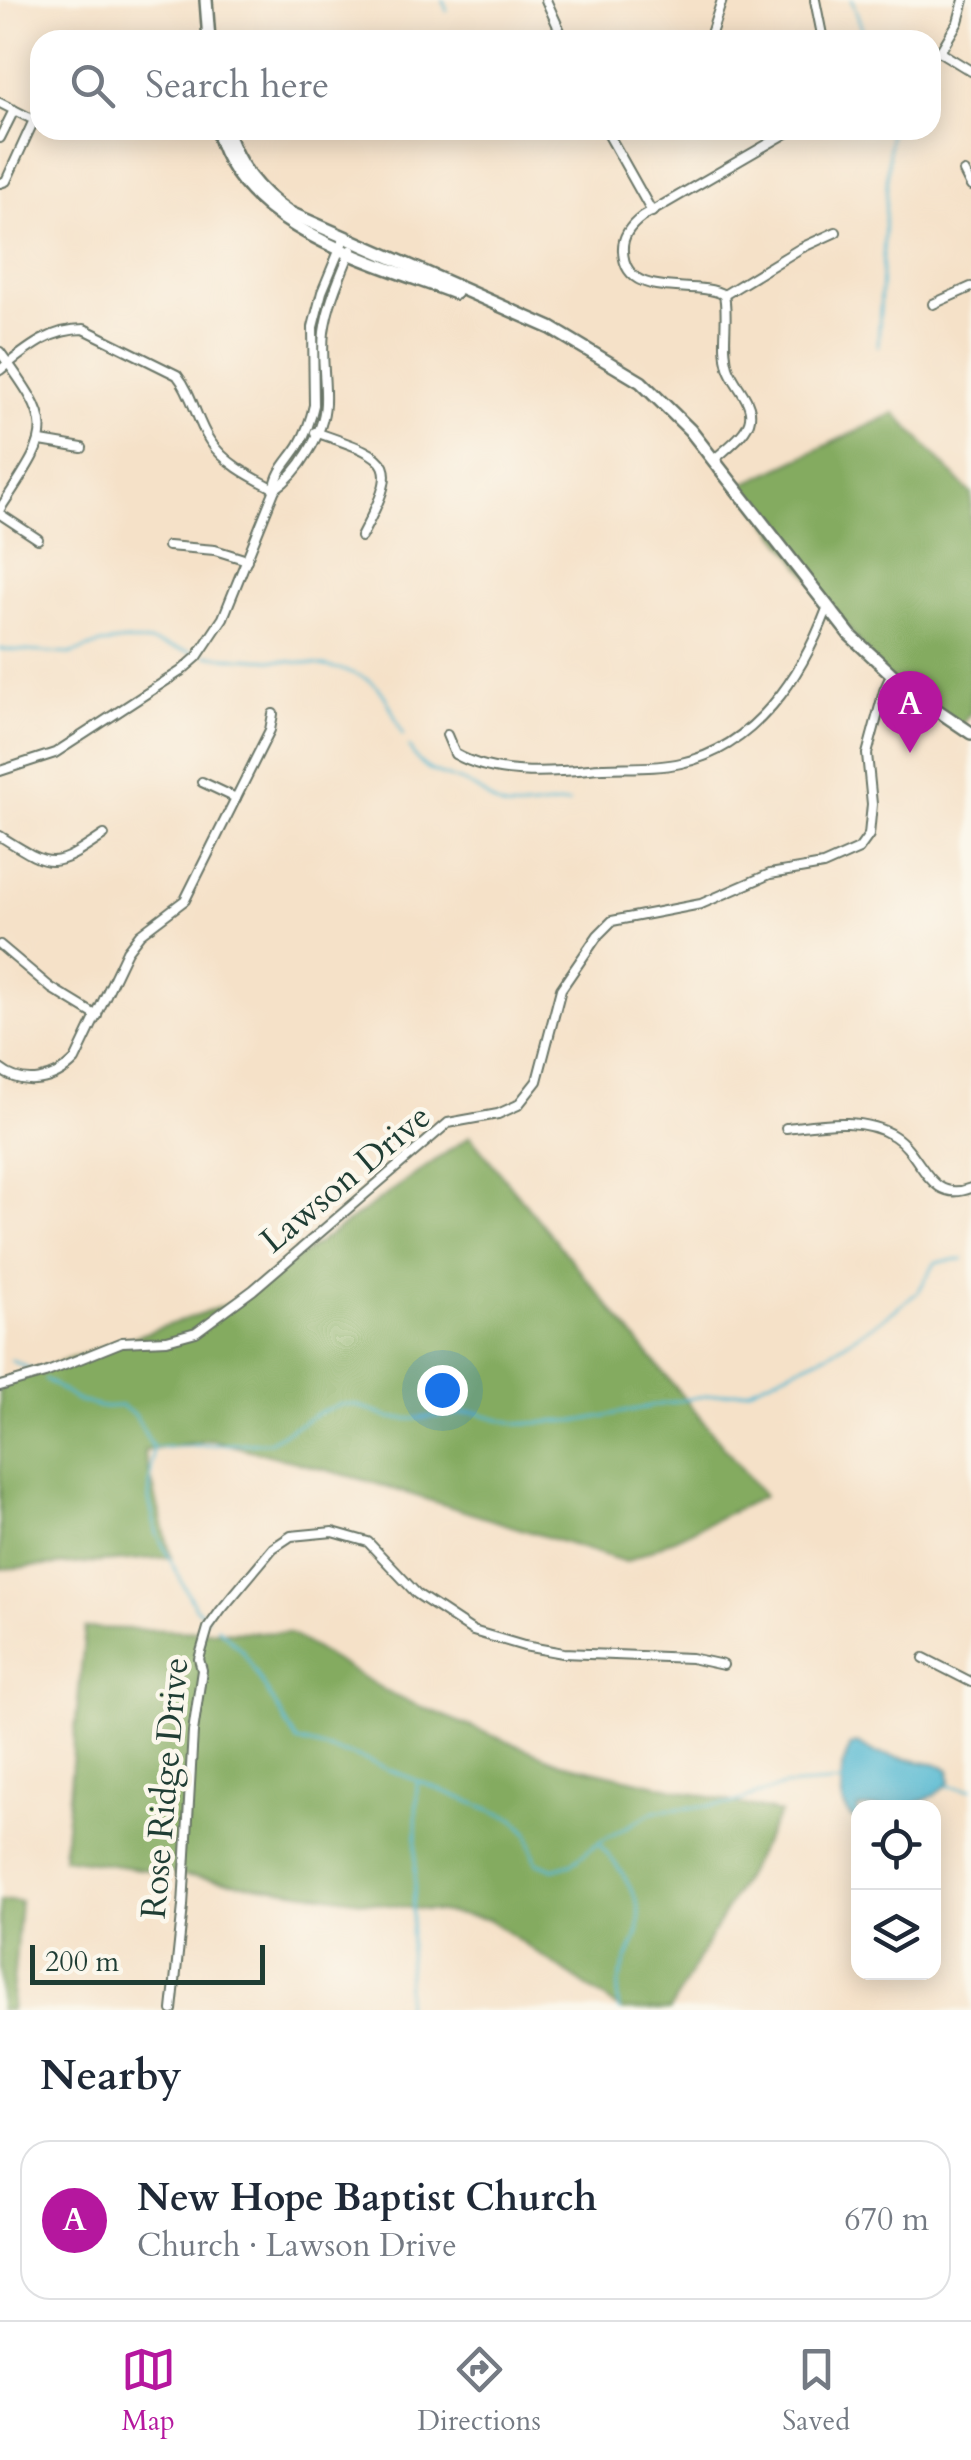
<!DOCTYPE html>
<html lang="en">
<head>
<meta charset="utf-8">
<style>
  :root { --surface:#fff; --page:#f6f6f7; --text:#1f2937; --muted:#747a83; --line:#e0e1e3; --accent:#b5179e }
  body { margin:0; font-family:Cardo,serif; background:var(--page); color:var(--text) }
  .controls { position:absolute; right:30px; bottom:30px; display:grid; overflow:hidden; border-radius:20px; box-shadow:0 5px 25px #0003 }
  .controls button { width:90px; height:90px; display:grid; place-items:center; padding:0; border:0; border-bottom:2px solid var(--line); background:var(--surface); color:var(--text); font:50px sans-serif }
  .scale { position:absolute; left:30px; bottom:25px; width:235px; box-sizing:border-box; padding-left:10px; border:5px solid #1f3d34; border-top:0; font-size:28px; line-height:35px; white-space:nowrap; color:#1f3d34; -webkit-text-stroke:8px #fbf7ec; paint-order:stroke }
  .you { position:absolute; left:442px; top:1390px; width:35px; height:35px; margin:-25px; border:8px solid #fff; border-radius:50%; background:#1a73e8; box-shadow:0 0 0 15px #1a73e833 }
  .badge { display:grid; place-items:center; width:65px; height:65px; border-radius:50%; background:var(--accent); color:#fff; font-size:32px; font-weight:700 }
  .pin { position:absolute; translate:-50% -82px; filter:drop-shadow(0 2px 5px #0008) }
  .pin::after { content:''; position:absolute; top:52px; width:35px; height:30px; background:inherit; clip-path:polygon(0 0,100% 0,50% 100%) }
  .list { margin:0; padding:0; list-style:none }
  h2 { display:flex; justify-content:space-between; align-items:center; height:130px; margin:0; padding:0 40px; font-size:42px }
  h2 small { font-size:32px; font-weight:400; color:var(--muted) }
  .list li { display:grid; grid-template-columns:65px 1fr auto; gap:30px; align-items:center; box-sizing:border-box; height:160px; margin:0 20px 20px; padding:0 20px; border:2px solid var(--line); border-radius:30px }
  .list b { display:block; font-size:38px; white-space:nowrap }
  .list p { margin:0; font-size:32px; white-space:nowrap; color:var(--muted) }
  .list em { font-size:32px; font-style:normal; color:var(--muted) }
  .icon { flex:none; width:55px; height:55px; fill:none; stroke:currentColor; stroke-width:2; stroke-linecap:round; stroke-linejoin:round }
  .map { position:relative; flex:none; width:971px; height:2010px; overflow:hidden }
  .search { position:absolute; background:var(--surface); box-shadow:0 5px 25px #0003; left:30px; right:30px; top:30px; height:110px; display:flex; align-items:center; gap:25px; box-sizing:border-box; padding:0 35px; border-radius:30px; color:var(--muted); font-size:38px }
  .sheet { height:310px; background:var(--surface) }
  nav { display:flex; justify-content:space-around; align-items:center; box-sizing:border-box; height:140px; border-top:2px solid var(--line); background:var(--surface); font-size:28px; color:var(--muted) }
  nav a { display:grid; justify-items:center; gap:5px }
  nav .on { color:var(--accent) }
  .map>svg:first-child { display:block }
  .forest { fill:#84ab61; stroke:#52744a; stroke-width:2.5 }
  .water { fill:#53b8d1; stroke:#397a82; stroke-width:2.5 }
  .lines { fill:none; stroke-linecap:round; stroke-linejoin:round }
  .stream { stroke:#53b8d1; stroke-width:2.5 }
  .street-casing { stroke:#6a7668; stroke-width:12 }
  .primary-casing { stroke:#6a7668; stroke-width:16 }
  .street { stroke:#fff; stroke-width:8 }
  .primary { stroke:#fff; stroke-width:11 }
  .labels { text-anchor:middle; stroke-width:9; stroke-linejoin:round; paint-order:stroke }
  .street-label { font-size:35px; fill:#1f3d34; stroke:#fbf7ec }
</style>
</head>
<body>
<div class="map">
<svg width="971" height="2010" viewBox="0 0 971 2010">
  <rect width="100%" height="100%" fill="#fbf7ec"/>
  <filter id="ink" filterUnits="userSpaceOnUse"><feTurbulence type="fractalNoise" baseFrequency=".01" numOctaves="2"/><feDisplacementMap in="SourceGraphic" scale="20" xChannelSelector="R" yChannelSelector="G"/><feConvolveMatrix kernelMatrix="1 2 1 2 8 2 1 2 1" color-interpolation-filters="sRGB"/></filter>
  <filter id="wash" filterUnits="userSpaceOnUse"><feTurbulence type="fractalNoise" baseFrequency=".0048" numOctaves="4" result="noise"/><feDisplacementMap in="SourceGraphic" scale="40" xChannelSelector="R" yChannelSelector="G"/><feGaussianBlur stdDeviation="2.25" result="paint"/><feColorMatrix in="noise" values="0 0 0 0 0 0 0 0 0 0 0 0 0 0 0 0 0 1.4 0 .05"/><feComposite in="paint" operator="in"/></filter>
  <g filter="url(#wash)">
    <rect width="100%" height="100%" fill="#f5e1c8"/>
    <g class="forest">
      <path d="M895,413l76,81v218l-10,15 -47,-25 -32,-29 -142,-187z"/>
      <path d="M470,1136l294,360 -138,66 -258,-81 -156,-41 -68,11 27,106 -171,12v-186l235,-81z"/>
      <path d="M85,1628l204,5 105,63 167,67 219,50 -110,197h-49l-133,-91 -425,-61z"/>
      <path d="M0,1901h20l-9,109h-11z"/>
    </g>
    <path class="water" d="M857,1743l18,10 68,13 6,4 1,12c-24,26 -59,26 -92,26l-1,13c-23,-13 -17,-54 -6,-76z"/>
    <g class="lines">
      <g class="stream">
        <path d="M443,0l4,11"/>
        <path d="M852,0l14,40"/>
        <path d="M878,346l12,-216"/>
        <path d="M0,649l69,5 32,-10 25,-3 24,1 43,10"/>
        <path d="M206,655c42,7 151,1 176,37 9,12 14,29 21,43"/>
        <path d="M409,747c15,31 40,26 64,40 12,6 19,18 33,21 20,2 44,-4 63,-5"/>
        <path d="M11,1360l21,10"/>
        <path d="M45,1379l31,21 24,7 21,-1 14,9 18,33 -4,51 8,35 38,73 12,11"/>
        <path d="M153,1448l116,-6 49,-29 23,-9 15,1 34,13 23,1 61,-7 44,12 66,-4 114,-23 50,-7 83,-38 60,-39 27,-21 18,-30 27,-3"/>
        <path d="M217,1627l25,23 55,91 58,15 159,63 14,14 8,29 18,7 17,-5 27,-21 57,-32 74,-7 54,-18 60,-4"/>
        <path d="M948,1786l23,3"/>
        <path d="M599,1844c20,23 49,58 38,91 -9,26 -24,46 -18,75"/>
        <path d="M405,2010l10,-128 2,-99"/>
      </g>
    </g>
  </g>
  <g filter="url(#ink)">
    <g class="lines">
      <g class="street-casing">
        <g id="street">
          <path d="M546,0l18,40"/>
          <path d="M815,0l8,40"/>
          <path d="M964,0l-6,22 -18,30 31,19"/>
          <path d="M709,40l13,-40"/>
          <path d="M0,103l34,17 -28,61 -6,2"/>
          <path d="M606,130l46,82"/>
          <path d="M792,130l-150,87c-12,9 -20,19 -19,34 2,52 73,27 101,44l77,-47 35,-16"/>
          <path d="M0,138l14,-28"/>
          <path d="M964,172l7,14"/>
          <path d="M933,304l38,-17"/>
          <path d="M0,352c57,78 51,78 0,157"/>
          <path d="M0,370c27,-21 49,-41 84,-41l93,46c16,20 19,45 33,66 15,23 42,36 65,48"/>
          <path d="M315,432c78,27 87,27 46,105"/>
          <path d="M41,441l41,7"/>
          <path d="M714,460c11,-11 34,-26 36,-42 3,-18 -17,-34 -22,-51 -7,-24 1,-48 -4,-72"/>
          <path d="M275,489c24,-16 49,-56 50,-86 1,-24 -4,-47 -1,-71 4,-29 16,-55 27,-82"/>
          <path d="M0,514l38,25"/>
          <path d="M168,546l47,4 32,10"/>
          <path d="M447,735l8,19c38,22 92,19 134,15 30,-3 63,1 92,-6 75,-16 121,-88 146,-154"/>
          <path d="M0,771l55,-18 126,-82 16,-14 26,-39 52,-129c1,-18 14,-28 24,-44 7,-12 12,-26 15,-40l-1,-78 9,-35 22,-53"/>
          <path d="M202,782l34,16"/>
          <path d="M0,836c53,33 52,34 104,-1"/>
          <path d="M0,945l51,43 46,28"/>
          <path d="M0,1069c24,19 55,12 75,-9l52,-109 13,-17 45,-34 85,-170 3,-16"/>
          <path d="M786,1128c35,-4 76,-12 108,8 29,18 34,69 77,52"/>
          <path d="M0,1386l45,-13 77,-31 45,-2 29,-8 57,-42 195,-167 50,-9 20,-9 19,-24 24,-92 37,-54 14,-14 89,-17 69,-30 53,-9 36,-16 10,-14 3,-31 -5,-50 17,-63 7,-16"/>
          <path d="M924,1658l47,24"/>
          <path d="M172,2010l11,-104 10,-174 9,-62 -3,-11 9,-31 13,-18 52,-62 18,-12 42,-4 35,10 49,52 56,37 51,15 39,7 128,5 32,7"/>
        </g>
      </g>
      <g class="primary-casing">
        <g id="primary">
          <path d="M206,0l3,40"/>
          <path d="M217,130c25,99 154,131 238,163"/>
          <path d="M226,130c12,36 31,61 62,82l263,116 90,54 49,48 160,205 62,58 59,40"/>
        </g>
      </g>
      <use href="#street" class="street"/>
      <use href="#primary" class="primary"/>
    </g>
  </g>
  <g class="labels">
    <g class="street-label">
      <text transform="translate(345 1178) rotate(-40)" y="12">Lawson Drive</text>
      <text transform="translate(164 1788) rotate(-85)" y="12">Rose Ridge Drive</text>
    </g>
  </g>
</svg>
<div class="controls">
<button><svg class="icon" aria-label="locate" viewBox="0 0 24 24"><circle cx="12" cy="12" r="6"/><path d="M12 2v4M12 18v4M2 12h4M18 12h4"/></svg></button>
<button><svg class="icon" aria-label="layers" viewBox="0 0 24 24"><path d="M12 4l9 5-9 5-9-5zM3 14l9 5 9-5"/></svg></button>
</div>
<div class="scale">200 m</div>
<div class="you"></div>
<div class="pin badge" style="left:910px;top:753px">A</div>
<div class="search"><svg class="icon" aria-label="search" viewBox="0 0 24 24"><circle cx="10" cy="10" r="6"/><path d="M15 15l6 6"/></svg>Search here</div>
</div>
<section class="sheet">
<h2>Nearby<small></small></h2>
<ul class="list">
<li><span class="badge">A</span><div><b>New Hope Baptist Church</b><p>Church · Lawson Drive</p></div><em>670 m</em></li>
</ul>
</section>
<nav>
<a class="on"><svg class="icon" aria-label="map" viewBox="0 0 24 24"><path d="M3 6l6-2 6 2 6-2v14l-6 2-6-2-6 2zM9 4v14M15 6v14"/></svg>Map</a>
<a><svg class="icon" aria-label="directions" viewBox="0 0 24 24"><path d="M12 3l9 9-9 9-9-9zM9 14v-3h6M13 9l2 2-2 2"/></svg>Directions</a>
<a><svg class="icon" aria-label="saved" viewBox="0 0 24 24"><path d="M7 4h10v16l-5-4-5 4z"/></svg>Saved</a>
</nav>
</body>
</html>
